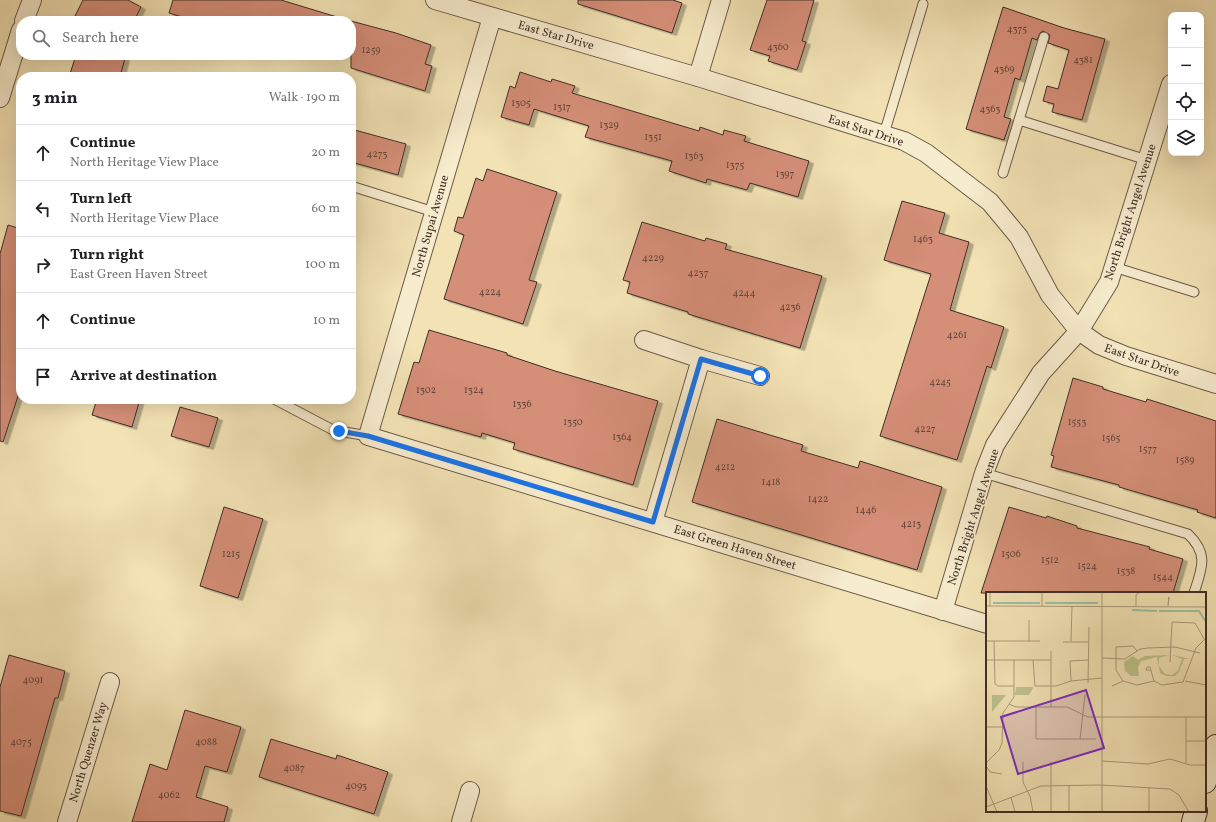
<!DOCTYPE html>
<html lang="en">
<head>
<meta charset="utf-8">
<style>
  :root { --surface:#fff; --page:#f6f6f6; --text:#202124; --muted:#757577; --line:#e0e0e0 }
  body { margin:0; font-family:Vollkorn,serif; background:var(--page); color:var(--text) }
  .controls { position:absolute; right:12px; top:12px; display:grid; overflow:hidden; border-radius:8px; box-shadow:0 4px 16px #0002 }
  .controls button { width:36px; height:36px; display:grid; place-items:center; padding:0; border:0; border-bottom:1px solid var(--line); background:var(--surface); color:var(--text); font:20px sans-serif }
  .stop { position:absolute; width:12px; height:12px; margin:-9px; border:3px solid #1a73e8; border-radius:50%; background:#fff }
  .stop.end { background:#1a73e8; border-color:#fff; box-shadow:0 1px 4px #0008 }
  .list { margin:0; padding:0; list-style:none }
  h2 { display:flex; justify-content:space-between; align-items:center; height:52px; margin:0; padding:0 16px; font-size:17px }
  h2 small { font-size:13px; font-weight:400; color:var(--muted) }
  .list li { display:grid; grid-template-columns:26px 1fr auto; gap:12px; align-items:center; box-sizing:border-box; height:56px; padding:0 16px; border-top:1px solid var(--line) }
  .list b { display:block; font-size:15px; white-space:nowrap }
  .list p { margin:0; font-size:13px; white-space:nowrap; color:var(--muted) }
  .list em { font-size:13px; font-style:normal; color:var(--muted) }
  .icon { flex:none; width:22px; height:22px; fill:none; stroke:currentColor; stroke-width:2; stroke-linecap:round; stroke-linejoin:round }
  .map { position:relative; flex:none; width:1216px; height:822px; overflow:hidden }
  .search { position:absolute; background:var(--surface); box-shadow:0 4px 16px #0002; left:16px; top:16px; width:340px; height:44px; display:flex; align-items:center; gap:10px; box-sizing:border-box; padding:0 14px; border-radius:16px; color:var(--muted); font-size:15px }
  .panel { position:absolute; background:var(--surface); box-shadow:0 4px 16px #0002; left:16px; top:72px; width:340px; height:332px; border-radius:16px }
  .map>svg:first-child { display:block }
  .building { fill:#d58e78; stroke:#3f2e26; filter:url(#shadow) }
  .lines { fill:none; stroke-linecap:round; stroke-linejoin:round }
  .lane-casing { stroke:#6c5b4a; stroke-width:11 }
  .street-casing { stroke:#6c5b4a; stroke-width:20 }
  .secondary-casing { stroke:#3f2e26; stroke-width:24 }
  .lane { stroke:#f7ecce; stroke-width:9 }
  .street { stroke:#f7ecce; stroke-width:18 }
  .secondary { stroke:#f7ecce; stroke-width:22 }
  .route { stroke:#1a73e8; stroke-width:5 }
  .labels { text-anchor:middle; stroke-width:3.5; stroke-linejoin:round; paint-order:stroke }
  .number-label { font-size:10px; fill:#64463a }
  .street-label { font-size:12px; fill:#3f2e26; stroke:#f7ecce }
  .inset-river { fill:none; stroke:#9cbfa7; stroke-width:2 }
  .inset-road { fill:none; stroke:#aa9a7b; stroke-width:1 }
  .view { fill:#7b2cbf; fill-opacity:0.15; stroke:#7b2cbf; stroke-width:2 }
  .inset-edge { fill:none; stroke:#3f2e26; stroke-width:2 }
</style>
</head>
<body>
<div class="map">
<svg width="1216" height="822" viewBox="0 0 1216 822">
  <defs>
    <filter id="shadow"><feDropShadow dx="4.5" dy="2.5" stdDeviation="0" flood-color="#0004"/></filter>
  </defs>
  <rect width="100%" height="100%" fill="#f2e2b4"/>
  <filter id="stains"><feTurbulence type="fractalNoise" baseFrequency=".005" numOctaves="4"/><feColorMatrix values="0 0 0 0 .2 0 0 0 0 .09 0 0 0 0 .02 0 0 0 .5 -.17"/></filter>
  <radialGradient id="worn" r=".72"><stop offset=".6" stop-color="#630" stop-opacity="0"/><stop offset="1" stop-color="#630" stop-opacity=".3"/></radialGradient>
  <g class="building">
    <path d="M83,0h45l13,7 -7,14h-50l-9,-5z"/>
    <path d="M173,0h108l56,17 -1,4h-141l-26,-8z"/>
    <path d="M578,0h95l9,3 -10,30 -94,-29z"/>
    <path d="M767,0h47l-12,41 4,1 -9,28 -29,-9 2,-5 -20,-6z"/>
    <path d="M1003,7l61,21 41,11 -23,81 -30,-8 2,-8 -11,-3 4,-15 11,3 11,-39 -21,-7 2,-8 -7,-4 -3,2 -3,7 -5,-2 -12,42 -5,-2 -11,39 7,2 -7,21 -38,-11z"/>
    <path d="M351,21l45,12 35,12 -6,19 7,2 -7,25 -74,-23z"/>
    <path d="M76,55h38l11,3 -5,19h-51z"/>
    <path d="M520,72l31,10 1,-3 23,7 -3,7 127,38 1,-4 23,8 1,-5 22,6 -2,5 65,20 -11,36 -48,-14 -3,7 -40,-11 -1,4 -37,-12 3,-10 -87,-24 4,-11 -55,-17 -5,16 -28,-8 9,-31 5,2z"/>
    <path d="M351,129l55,15 -8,31 -47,-13z"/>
    <path d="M487,169l70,23 -28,88 8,2 -14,42 -79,-25 20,-64 -10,-4 4,-14 5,1 13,-40 7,3z"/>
    <path d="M902,201l43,12 -6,20 30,9 -19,68 54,17 -13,41 -4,-2 -30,94 -77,-24 51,-162 -47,-14z"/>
    <path d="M642,222l63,19 1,-3 21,6 -2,5 97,27 -22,72 -112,-34v-2l-61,-19 3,-11 -7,-2z"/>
    <path d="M8,225l13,4v158l-18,55 -3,-1v-187z"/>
    <path d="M429,330l78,23v2l48,16 103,30 -25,84 -120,-36 2,-6 -33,-10 -1,4 -83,-23 16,-52 5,1z"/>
    <path d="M1073,378l30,9v2l43,13 1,-3 69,22v97l-19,-6 1,-2 -79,-23v-2l-68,-18 3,-11 -3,-1z"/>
    <path d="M97,399h43l-8,28 -40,-12z"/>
    <path d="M180,407l38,11 -9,29 -38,-11z"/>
    <path d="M717,419l86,26 -2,6 57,17 2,-7 82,26 -25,83 -225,-68z"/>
    <path d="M224,507l39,12 -25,79 -38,-12z"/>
    <path d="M1009,507l37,11 1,-2 30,10v2l73,19 -1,2 34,10 -10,34h-192z"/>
    <path d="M9,655l56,16 -7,27h-3l-34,118 -21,-5v-124z"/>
    <path d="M185,710l56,17 -14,45 -22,-6 -9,31 32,10 -4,15h-92l18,-58 17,6z"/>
    <path d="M271,739l65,20 1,-4 51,17 -14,42 -115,-37z"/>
  </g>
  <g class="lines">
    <g class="lane-casing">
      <g id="lane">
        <path d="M1019,120l128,40"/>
        <path d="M884,134l39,-130"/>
        <path d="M1003,173l41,-136"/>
        <path d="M351,186l83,26"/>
        <path d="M1114,267l80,25"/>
        <path d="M274,399l59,31 35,6"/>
        <path d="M984,473l204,61c21,20 14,34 6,59"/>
      </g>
    </g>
    <g class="street-casing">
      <g id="street">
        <path d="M435,0l263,77 206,64 22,12 64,49 29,35 31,58 29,36 20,14 27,11 90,28"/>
        <path d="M492,17l-124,419 619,188"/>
        <path d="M24,21l8,-21"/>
        <path d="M698,77l23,-77"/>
        <path d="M0,98l21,-68"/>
        <path d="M644,340l57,19 59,17"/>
        <path d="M653,522l48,-163"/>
        <path d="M943,611l41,-138 11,-28 46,-72 38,-42 30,-49 62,-198"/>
        <path d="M67,822l43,-140"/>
        <path d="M461,822l9,-31"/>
      </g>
    </g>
    <g class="secondary-casing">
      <g id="secondary">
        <path d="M1205,782l11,-36"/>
        <path d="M1193,822l3,-11"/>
      </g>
    </g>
    <use href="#lane" class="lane"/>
    <use href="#street" class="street"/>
    <use href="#secondary" class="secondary"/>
  </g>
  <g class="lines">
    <path class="route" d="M339,431l29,5 285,86 48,-163 59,17"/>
  </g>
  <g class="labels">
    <g class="number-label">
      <text x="1017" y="32">4375</text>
      <text x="778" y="50">4360</text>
      <text x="371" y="53">1259</text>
      <text x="1083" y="63">4381</text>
      <text x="1004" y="72">4369</text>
      <text x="521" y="106">1305</text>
      <text x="562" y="110">1317</text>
      <text x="990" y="112">4363</text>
      <text x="609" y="128">1329</text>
      <text x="653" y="140">1351</text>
      <text x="377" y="157">4273</text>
      <text x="694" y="159">1363</text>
      <text x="735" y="168">1375</text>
      <text x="785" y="177">1397</text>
      <text x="923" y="242">1463</text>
      <text x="653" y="261">4229</text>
      <text x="698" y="276">4237</text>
      <text x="490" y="295">4224</text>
      <text x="744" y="296">4244</text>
      <text x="790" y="310">4236</text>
      <text x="957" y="338">4261</text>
      <text x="940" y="385">4245</text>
      <text x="426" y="393">1302</text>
      <text x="474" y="393">1324</text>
      <text x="522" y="407">1336</text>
      <text x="573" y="425">1350</text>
      <text x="1077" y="425">1553</text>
      <text x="925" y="432">4227</text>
      <text x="622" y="440">1364</text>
      <text x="1111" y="441">1565</text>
      <text x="1148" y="452">1577</text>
      <text x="1185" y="463">1589</text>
      <text x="725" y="470">4212</text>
      <text x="771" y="485">1418</text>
      <text x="818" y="502">1422</text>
      <text x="866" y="513">1446</text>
      <text x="911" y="527">4213</text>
      <text x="231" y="557">1215</text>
      <text x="1011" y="557">1506</text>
      <text x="1050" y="563">1512</text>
      <text x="1087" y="569">1524</text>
      <text x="1126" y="574">1538</text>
      <text x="1163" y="580">1544</text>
      <text x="33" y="683">4091</text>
      <text x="21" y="745">4075</text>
      <text x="206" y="745">4088</text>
      <text x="294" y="771">4087</text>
      <text x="356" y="789">4093</text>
      <text x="169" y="798">4062</text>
    </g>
    <g class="street-label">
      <text transform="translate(556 35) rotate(16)" y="4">East Star Drive</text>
      <text transform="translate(866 130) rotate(18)" y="4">East Star Drive</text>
      <text transform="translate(1130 212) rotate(-72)" y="4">North Bright Angel Avenue</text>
      <text transform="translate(430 226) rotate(-74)" y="4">North Supai Avenue</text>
      <text transform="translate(1142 360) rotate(19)" y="4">East Star Drive</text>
      <text transform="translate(973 517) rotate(-72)" y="4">North Bright Angel Avenue</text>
      <text transform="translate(735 547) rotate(17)" y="4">East Green Haven Street</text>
      <text transform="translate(88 752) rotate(-73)" y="4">North Quenzer Way</text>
    </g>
  </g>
  <g transform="translate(986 592)">
    <rect width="220" height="220" fill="#f2e2b4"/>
    <path d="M183,63l-10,3v8l6,8 7,1 6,-4 4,-12 -10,-4 18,4h-6l-5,13 -4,4h-9l-6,-3 -3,-16 -16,4 -3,6 1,9h-8l-6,-5 -1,-9 9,-6 5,4 7,-4zM30,95h17v1l-4,7h-14zM6,103h14l-14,17z" fill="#bec28b"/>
    <path class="inset-river" d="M7,11h47M59,11h53M146,18l25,1M173,19h40l7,11"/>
    <path class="inset-road" d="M0,14l220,1M4,14v-14M56,14v-14M150,14v-11l4,-3M182,14l1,-9 -1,7M43,28v21M0,49h54M8,49l1,43 3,2h16M85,49l1,-35M77,50h25M116,66l23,1 15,-10 8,-1 27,-1 25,6M0,68h65M47,68l2,26h21l15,-5 31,-3M184,70l2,-40 23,1 9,16M164,78h-4l1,-3h3l4,14M85,89l-1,-20 18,-1M137,89l-7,-11v-23l17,-1 4,5M168,89l8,4 21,-3 13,-34 10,-10M199,89l21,4M102,91l1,-56M126,94l11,-5 14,4 17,-4M23,112l7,3h51l21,10h118M50,115v32h60M65,115v-56M200,125v46M0,135h17M94,147l5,-44M200,149h20M116,169l46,3 22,-5 20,6h16M37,170v20l7,14 3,16M65,170v50M0,171l13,-13 3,-7 1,-30 11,-16v-37M0,174l4,6 12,2M83,193v27M0,194l11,26M163,196v24M25,205l4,15M0,215l55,-21 59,-1 70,4 9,6 10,17M116,220v-220"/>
    <path class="view" d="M100,98l18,58 -86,26 -17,-57z"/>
    <rect width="220" height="220" class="inset-edge"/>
  </g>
  <rect width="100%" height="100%" filter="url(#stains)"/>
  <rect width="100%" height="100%" fill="url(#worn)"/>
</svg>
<div class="controls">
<button>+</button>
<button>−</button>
<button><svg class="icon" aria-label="locate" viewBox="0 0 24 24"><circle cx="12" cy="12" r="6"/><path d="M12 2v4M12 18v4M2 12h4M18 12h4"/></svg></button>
<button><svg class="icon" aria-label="layers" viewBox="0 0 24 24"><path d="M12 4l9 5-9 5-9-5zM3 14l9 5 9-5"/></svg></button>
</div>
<div class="stop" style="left:760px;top:376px"></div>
<div class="stop end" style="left:339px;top:431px"></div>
<div class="search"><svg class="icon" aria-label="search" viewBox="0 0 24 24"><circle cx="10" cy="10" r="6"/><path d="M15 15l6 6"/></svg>Search here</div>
<section class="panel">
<h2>3 min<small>Walk · 190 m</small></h2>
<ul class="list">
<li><svg class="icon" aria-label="ahead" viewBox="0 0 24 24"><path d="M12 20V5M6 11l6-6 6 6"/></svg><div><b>Continue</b><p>North Heritage View Place</p></div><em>20 m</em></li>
<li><svg class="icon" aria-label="left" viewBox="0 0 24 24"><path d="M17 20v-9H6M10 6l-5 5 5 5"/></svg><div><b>Turn left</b><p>North Heritage View Place</p></div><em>60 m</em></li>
<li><svg class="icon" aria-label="right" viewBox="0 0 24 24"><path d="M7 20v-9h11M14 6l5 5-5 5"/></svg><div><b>Turn right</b><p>East Green Haven Street</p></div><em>100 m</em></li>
<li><svg class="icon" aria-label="ahead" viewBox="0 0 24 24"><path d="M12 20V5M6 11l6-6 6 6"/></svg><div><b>Continue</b></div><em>10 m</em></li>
<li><svg class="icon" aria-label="arrive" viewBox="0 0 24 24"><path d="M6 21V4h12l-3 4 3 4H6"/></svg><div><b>Arrive at destination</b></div></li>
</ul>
</section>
</div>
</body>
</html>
